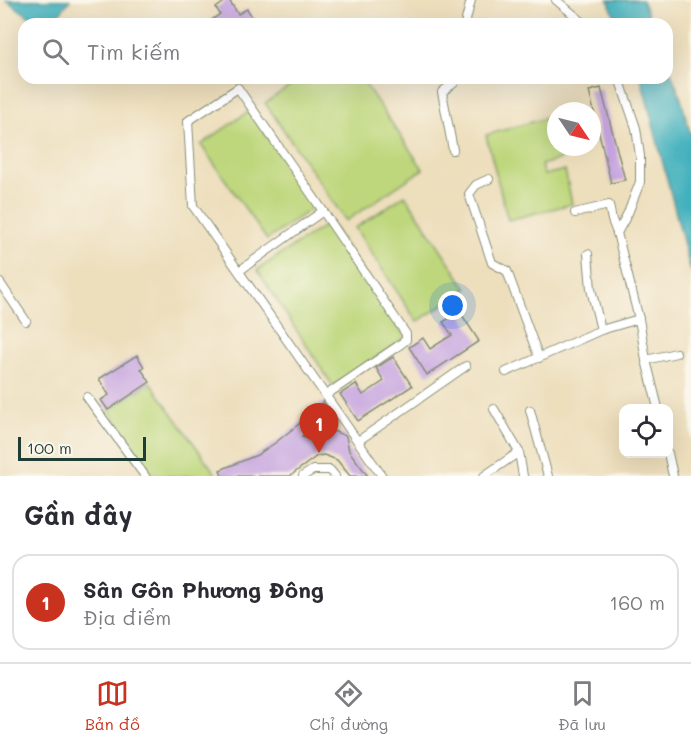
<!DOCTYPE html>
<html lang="vi">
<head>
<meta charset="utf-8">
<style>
  :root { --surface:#fff; --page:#f2f2f3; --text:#2b2b33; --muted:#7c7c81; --line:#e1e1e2; --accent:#c8321e }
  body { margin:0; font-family:Mali,sans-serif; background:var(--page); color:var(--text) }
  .controls { position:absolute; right:18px; bottom:18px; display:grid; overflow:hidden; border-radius:12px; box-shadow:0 6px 24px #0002 }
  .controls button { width:54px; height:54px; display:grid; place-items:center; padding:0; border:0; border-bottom:2px solid var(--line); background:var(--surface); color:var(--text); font:30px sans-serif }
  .compass { position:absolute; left:547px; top:102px; width:54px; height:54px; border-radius:50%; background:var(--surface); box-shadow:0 6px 24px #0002; rotate:125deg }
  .scale { position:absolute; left:18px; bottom:15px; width:128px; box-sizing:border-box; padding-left:6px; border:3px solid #1f3d34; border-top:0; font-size:16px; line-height:21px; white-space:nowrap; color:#1f3d34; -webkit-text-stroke:4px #fbf7ec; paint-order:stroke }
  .you { position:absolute; left:453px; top:306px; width:21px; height:21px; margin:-15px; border:4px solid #fff; border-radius:50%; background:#1a73e8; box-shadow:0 0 0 9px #1a73e833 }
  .badge { display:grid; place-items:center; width:39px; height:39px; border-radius:50%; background:var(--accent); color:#fff; font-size:20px; font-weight:700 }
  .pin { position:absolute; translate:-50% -50px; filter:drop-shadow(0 2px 3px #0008) }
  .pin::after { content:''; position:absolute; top:32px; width:21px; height:18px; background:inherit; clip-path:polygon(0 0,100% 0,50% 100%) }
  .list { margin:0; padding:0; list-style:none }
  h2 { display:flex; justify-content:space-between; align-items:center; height:78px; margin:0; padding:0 24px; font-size:26px }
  h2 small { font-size:20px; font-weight:400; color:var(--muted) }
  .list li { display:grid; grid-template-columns:39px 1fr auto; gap:18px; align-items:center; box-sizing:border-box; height:96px; margin:0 12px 12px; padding:0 12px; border:2px solid var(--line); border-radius:18px }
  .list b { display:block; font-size:22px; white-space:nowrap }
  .list p { margin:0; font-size:20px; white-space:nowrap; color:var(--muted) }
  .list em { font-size:20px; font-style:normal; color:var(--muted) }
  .icon { flex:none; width:33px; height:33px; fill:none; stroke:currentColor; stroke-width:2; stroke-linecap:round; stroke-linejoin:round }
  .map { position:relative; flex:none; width:691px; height:476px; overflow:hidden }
  .search { position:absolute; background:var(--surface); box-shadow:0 6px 24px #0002; left:18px; right:18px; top:18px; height:66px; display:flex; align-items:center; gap:15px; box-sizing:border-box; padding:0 21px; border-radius:18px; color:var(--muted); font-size:22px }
  .sheet { height:186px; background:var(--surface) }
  nav { display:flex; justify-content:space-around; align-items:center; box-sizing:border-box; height:84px; border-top:2px solid var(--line); background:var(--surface); font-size:16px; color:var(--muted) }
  nav a { display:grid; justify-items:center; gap:3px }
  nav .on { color:var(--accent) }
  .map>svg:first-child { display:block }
  .green { fill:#bed77b; stroke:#6e8a58; stroke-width:1.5 }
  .water { fill:#42b1bd; stroke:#307778; stroke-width:1.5 }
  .building { fill:#c4a2df }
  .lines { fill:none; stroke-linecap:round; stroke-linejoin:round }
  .minor-casing { stroke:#868e78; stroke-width:10 }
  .minor { stroke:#fff; stroke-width:8 }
</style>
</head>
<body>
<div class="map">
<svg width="691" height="476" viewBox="0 0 691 476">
  <rect width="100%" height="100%" fill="#fbf7ec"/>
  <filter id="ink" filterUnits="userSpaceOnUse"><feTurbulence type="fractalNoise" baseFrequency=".0167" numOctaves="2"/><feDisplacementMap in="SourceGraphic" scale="12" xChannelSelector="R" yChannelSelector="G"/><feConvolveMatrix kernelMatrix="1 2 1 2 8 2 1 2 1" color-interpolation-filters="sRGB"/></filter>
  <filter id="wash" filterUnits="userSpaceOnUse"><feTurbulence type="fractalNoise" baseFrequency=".008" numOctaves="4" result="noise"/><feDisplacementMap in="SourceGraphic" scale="24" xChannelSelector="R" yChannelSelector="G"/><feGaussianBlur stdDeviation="1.35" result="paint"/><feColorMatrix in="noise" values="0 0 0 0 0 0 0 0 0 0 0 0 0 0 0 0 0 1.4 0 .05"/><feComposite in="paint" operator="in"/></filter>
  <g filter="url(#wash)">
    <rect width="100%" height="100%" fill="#eddebc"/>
    <g class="green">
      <path d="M301,78h60l62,91 -77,52 -81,-118z"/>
      <path d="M249,111l67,94 -49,35 -66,-95z"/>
      <path d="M550,117l6,22v8h2l3,12 -20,6 3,10 21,-5 7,34 -64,16 -22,-85z"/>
      <path d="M405,195l62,94 -50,33 -62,-94z"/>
      <path d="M330,222l76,116 -73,48 -76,-116z"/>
      <path d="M150,382l67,94h-64l-44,-66z"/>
    </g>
    <g class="water">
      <path d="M6,0h64l-19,24h-11z"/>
      <path d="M608,0h34l10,24h-34z"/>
      <path d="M667,63l13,32 11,41v136l-50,-194h26z"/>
    </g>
    <g id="blocks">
      <g class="building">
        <path d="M227,0h2l9,14 9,-5 10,15h-51l14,-10 -4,-6z"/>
        <path d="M601,88l24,92 -14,3 -22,-92z"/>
        <path d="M460,312l19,29 -52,34 -18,-28 14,-9 7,11 22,-14 -9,-13z"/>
        <path d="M137,355l7,12 -3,2 9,13 -42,28 -7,-10 8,-5 -10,-16z"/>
        <path d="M393,357l19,29 -54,35 -18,-27 16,-10 7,11 21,-14 -8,-13z"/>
        <path d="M323,402l5,8 -26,26 13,5 7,-1 11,-9 13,5 3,15 19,25h-18l-13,-16 -13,-5 -7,1 -27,20h-68l-2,-6 37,-15 18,-12 34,-27z"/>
      </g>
    </g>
  </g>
  <g filter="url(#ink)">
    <use href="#blocks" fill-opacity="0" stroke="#868e78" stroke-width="1.5"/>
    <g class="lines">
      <g class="minor-casing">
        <g id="minor">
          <path d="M556,0l29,24"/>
          <path d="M465,24l6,-24"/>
          <path d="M619,78l17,50 4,28v26l-12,31 -11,20 22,86 7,41 12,48"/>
          <path d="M453,150l-11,-58 12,-9v-5"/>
          <path d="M489,179l-13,6 -7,9 23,69 15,8 32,87"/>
          <path d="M575,213l34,-8 3,15 5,13"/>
          <path d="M588,254l3,35 10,41"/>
          <path d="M239,271l84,-60"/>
          <path d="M0,283l26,38"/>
          <path d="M646,360l30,-7"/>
          <path d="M506,372l95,-42 38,-11"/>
          <path d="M326,395l72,-49 8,-6v-6l-83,-123 -85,-123 -50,33 5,85 189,270"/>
          <path d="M87,397l58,79"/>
          <path d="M494,409l25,43 4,24"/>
          <path d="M530,410l18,66"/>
          <path d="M358,441l108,-75"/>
          <path d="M668,453l5,23"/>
          <path d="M303,476l10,-6h17l5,6"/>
          <path d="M484,476l35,-24"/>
        </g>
      </g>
      <use href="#minor" class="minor"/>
    </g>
  </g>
</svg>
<div class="controls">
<button><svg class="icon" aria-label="locate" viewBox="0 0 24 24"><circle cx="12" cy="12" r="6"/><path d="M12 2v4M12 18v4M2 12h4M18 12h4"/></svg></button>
</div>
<svg class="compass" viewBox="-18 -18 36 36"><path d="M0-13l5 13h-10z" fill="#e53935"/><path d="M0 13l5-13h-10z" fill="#7c7c81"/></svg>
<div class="scale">100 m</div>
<div class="you"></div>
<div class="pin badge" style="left:319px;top:453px">1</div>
<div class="search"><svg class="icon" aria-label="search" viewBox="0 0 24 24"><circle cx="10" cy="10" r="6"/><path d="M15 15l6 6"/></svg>Tìm kiếm</div>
</div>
<section class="sheet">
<h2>Gần đây<small></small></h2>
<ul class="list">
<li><span class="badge">1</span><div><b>Sân Gôn Phương Đông</b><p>Địa điểm</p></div><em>160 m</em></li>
</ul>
</section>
<nav>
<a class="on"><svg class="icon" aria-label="map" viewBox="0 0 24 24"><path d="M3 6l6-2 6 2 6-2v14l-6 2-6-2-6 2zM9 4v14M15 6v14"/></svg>Bản đồ</a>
<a><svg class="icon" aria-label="directions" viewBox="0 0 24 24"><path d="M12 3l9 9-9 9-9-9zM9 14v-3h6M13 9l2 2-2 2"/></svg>Chỉ đường</a>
<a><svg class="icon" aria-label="saved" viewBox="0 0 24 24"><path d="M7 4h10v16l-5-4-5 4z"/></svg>Đã lưu</a>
</nav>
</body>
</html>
